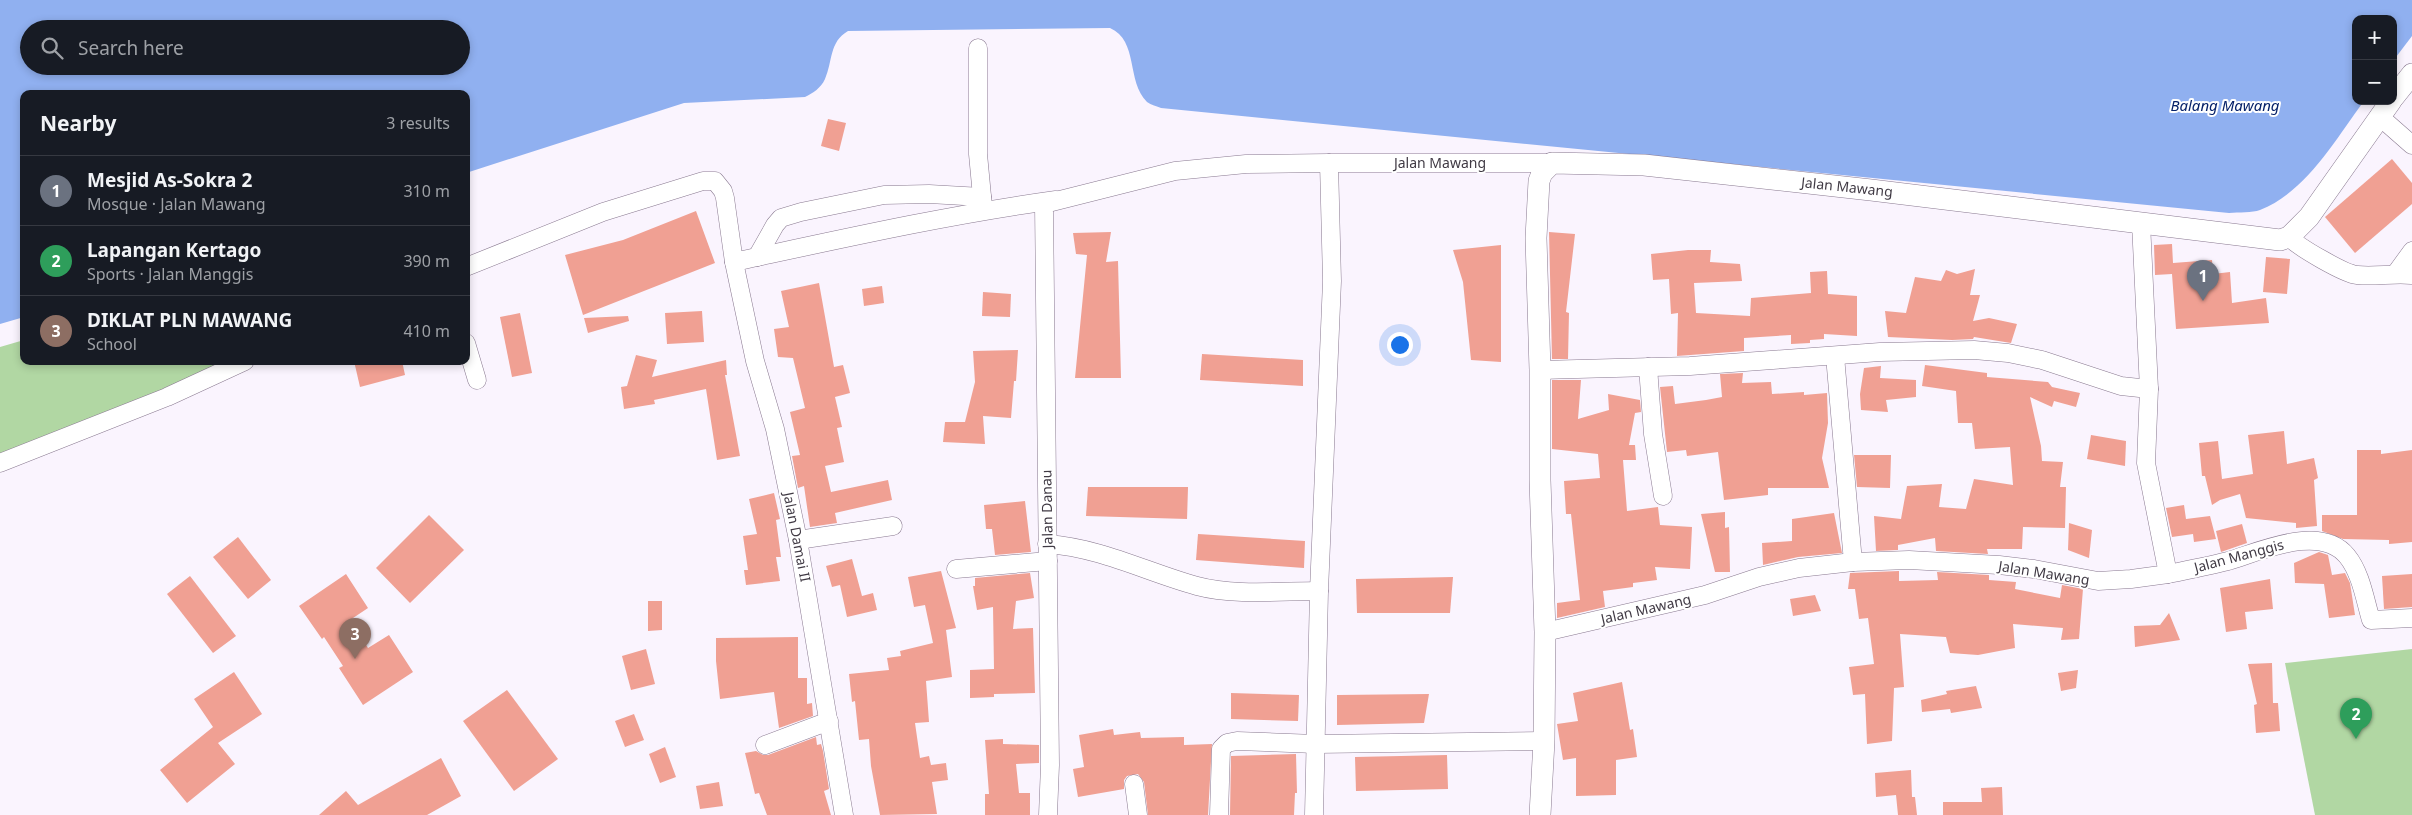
<!DOCTYPE html>
<html lang="en">
<head>
<meta charset="utf-8">
<style>
  :root { --surface:#171b24; --page:#242831; --text:#f1f3f6; --muted:#9ea1a6; --line:#363941; --accent:#d93025 }
  body { margin:0; font-family:"Noto Sans",sans-serif; background:var(--page); color:var(--text) }
  .controls { position:absolute; right:15px; top:15px; display:grid; overflow:hidden; border-radius:10px; box-shadow:0 2px 8px #0003 }
  .controls button { width:45px; height:45px; display:grid; place-items:center; padding:0; border:0; border-bottom:1px solid var(--line); background:var(--surface); color:var(--text); font:25px sans-serif }
  .you { position:absolute; left:1399px; top:344px; width:18px; height:18px; margin:-12px; border:4px solid #fff; border-radius:50%; background:#1a73e8; box-shadow:0 0 0 8px #1a73e833 }
  .badge { display:grid; place-items:center; width:32px; height:32px; border-radius:50%; background:var(--accent); color:#fff; font-size:16px; font-weight:700 }
  .pin { position:absolute; translate:-50% -41px; filter:drop-shadow(0 1px 2px #0008) }
  .pin::after { content:''; position:absolute; top:26px; width:18px; height:15px; background:inherit; clip-path:polygon(0 0,100% 0,50% 100%) }
  .list { margin:0; padding:0; list-style:none }
  h2 { display:flex; justify-content:space-between; align-items:center; height:65px; margin:0; padding:0 20px; font-size:21px }
  h2 small { font-size:16px; font-weight:400; color:var(--muted) }
  .list li { display:grid; grid-template-columns:32px 1fr auto; gap:15px; align-items:center; box-sizing:border-box; height:70px; padding:0 20px; border-top:1px solid var(--line) }
  .list b { display:block; font-size:19px; white-space:nowrap }
  .list p { margin:0; font-size:16px; white-space:nowrap; color:var(--muted) }
  .list em { font-size:16px; font-style:normal; color:var(--muted) }
  .icon { flex:none; width:28px; height:28px; fill:none; stroke:currentColor; stroke-width:2; stroke-linecap:round; stroke-linejoin:round }
  .map { position:relative; flex:none; width:2412px; height:815px; overflow:hidden }
  .search { position:absolute; background:var(--surface); box-shadow:0 2px 8px #0003; left:20px; top:20px; width:450px; height:55px; display:flex; align-items:center; gap:12px; box-sizing:border-box; padding:0 18px; border-radius:28px; color:var(--muted); font-size:19px }
  .panel { position:absolute; background:var(--surface); box-shadow:0 2px 8px #0003; left:20px; top:90px; width:450px; height:275px; border-radius:10px }
  .map>svg:first-child { display:block }
  .green { fill:#b1d7a3 }
  .water { fill:#90b0f0; fill-rule:evenodd }
  .building { fill:#f0a093 }
  .lines { fill:none; stroke-linecap:round; stroke-linejoin:round }
  .minor-casing { stroke:#897990; stroke-width:19 }
  .tertiary-casing { stroke:#897990; stroke-width:22 }
  .minor { stroke:#fff; stroke-width:18 }
  .tertiary { stroke:#fff; stroke-width:21 }
  .labels { text-anchor:middle; stroke-width:4; stroke-linejoin:round; paint-order:stroke }
  .street-label { font-size:14px; fill:#403a44; stroke:#fff }
  .water-label { font-size:15px; font-style:italic; fill:#072269; stroke:#fff }
</style>
</head>
<body>
<div class="map">
<svg width="2412" height="815" viewBox="0 0 2412 815">
  <rect width="100%" height="100%" fill="#faf4fe"/>
  <g class="green">
    <path d="M24,340v21h208l-232,97v-111z"/>
    <path d="M2412,649v166h-97l-30,-152z"/>
  </g>
  <path class="water" d="M0,0h2412v36l-19,25v-42h-37v82h8c-29,39 -57,90 -104,109 -8,3 -21,2 -31,3l-1068,-105c-4,-2 -10,-3 -14,-6 -21,-21 -8,-61 -37,-74l-262,3c-19,11 -15,30 -23,48 -4,9 -12,14 -20,18l-121,6 -218,70v-79h-442v223l-24,7zM29,29h432v37h-432z"/>
  <g class="building">
    <path d="M828,119l18,4 -7,28 -18,-5z"/>
    <path d="M2392,159l20,24v21l-57,49 -30,-36z"/>
    <path d="M696,211l19,52 -132,52 -18,-60 58,-15z"/>
    <path d="M1111,232l-5,30 12,-1 3,117h-46l12,-123 -11,-1 -3,-21z"/>
    <path d="M1549,232l26,2 -9,78 3,1 -1,46h-16z"/>
    <path d="M2172,244l1,19 39,-3 1,14 17,-2 2,31 34,-5 3,25 -93,6 -4,-55 -17,1 -1,-30z"/>
    <path d="M1501,245v117l-30,-2 -8,-78 -10,-32z"/>
    <path d="M1688,250h23l-1,12 30,2 2,17 -48,2 2,30 54,3 1,-18 60,-5 -1,-21 17,-1 1,23 29,2v40l-33,-2v5l-14,1v3l-19,1v-9l-47,3v13l-67,5 1,-43 -7,1 -2,-35 -16,1 -2,-26z"/>
    <path d="M2266,257l24,2 -3,35 -24,-2z"/>
    <path d="M1975,269l-5,26h10l-7,26 16,-3 28,6 -6,19 -37,-6 -1,2 -21,1 -64,-3 -3,-26 21,2 9,-36 26,4 5,-11 11,4z"/>
    <path d="M819,283l15,84 9,-2 7,28 -15,4 7,30 -5,1 7,34 -19,4 6,26 57,-12 4,20 -57,13 2,10 -27,4 -6,-41 -6,2 -6,-32 8,-1 -10,-43 15,-4 -12,-50 -15,-1 -4,-28 15,-2 -8,-36z"/>
    <path d="M882,286l2,17 -20,3 -2,-17z"/>
    <path d="M983,292l28,2 -1,23 -28,-1z"/>
    <path d="M702,311l2,31 -37,2 -2,-31z"/>
    <path d="M520,313l12,60 -20,4 -12,-60z"/>
    <path d="M628,316l1,5 -41,12 -4,-15z"/>
    <path d="M1018,350l-2,31h-2l-3,37 -28,-2 2,28 -42,-2 2,-20h20l10,-40 -2,-31z"/>
    <path d="M1202,354l101,6v26l-103,-6z"/>
    <path d="M636,355l21,5 -5,17 74,-17 1,15h-2l15,81 -23,4 -11,-71 -52,11 1,4 -31,5 -3,-22 6,-1z"/>
    <path d="M354,361h48l3,14 -45,12z"/>
    <path d="M1925,365l62,8v4l61,5 4,5 28,6 -4,14 -22,-6 -2,6 -22,-10 11,49 1,15 21,1 -3,25h6l-1,41 -42,-1 -1,22h-35l1,5 -52,-3 -1,-13 -37,7v5l-22,1 -2,-35 27,3 6,-33 35,-2 -3,23 27,2 8,-30 39,6 -3,-38 -35,2 -3,-26h-14l-2,-32 -34,-5z"/>
    <path d="M1881,366l-1,12 36,2v17l-30,3 2,12 -27,-2 -1,-16 4,-26z"/>
    <path d="M1743,373l-1,10 29,-1 1,12 32,-2v3l23,-2 1,30 -6,35 7,30h-61v7l-44,5 -6,-48 -31,4 -1,-6 -19,2 -7,-65 13,-1 2,18 31,-4 16,-3 -2,-23z"/>
    <path d="M1552,380h29l-3,39 31,-9 -1,-16 32,6 1,12 -6,1 -6,32h6l1,15h-13l4,51 31,-4 2,18 32,2 -2,42 -35,-2 2,13 -24,3v4l-30,4 2,16 -48,11v-15l23,-3 -9,-86h-5l-2,-33 36,-3 -2,-24 -46,-5z"/>
    <path d="M2284,431l3,33 27,-6 4,20 -4,2 3,46 -21,2v-5l-50,-5 -6,-24 -20,6 -8,5 -7,-29h-3l-3,-33 19,-2 4,38 31,-5 -5,-39z"/>
    <path d="M2091,435l35,6 -1,25 -38,-7z"/>
    <path d="M2357,450h24v4l31,-4v92l-23,2v-4l-46,-1 -21,-8v-16h35z"/>
    <path d="M1854,455h37l-1,33 -33,-1z"/>
    <path d="M1088,487h100l-1,32 -101,-3z"/>
    <path d="M774,493l6,26 -4,1 5,37h-5l4,24 -34,4 -2,-15h4l-5,-34 14,-2 -8,-35z"/>
    <path d="M1025,501l6,51 -36,3 -3,-26h-6l-2,-24z"/>
    <path d="M2184,505l2,14 24,-3 6,23 -22,3 -1,-8 -21,3 -6,-29z"/>
    <path d="M1725,512v16l4,-1 1,45h-15l-14,-58z"/>
    <path d="M1834,513l8,40 -44,4 -35,8 -1,-22 30,-2v-22z"/>
    <path d="M429,515l35,35 -54,53 -34,-35z"/>
    <path d="M2069,523l23,7 -3,28 -21,-8z"/>
    <path d="M2242,524l5,19 -26,9 -5,-21z"/>
    <path d="M1198,534l107,7 -1,27 -108,-8z"/>
    <path d="M238,537l33,43 -23,19 -35,-42z"/>
    <path d="M2319,552l9,3 4,20 13,-2 5,10 5,32 -26,3 -5,-34 -29,-1 -1,-20z"/>
    <path d="M852,559l10,37 11,-3 4,17 -30,7 -7,-32 -8,2 -6,-21z"/>
    <path d="M941,571l15,57 -10,2 6,47 -26,4 3,41 -14,1 5,35 9,-2 2,9 15,-2 2,17 -16,2 5,32 -57,1 -9,-49 -2,-27 -10,1 -4,-39 -3,1 -3,-28 40,-4 -2,-12 14,-2 -1,-5 33,-8 -8,-38 -11,2 -6,-30z"/>
    <path d="M1899,571v10l39,-1 -1,-8 52,3v5l27,2 -1,7 45,9 2,-13 21,4 -4,50 -18,1 2,-12 -50,-4 2,24 -37,7 -28,-2 -4,-16 -46,-3 4,53 -10,1 -2,53 -25,3 -2,-50 -12,1 -4,-28 25,-3 -6,-46 -9,1 -4,-30h-7l2,-16z"/>
    <path d="M1030,573l4,25 -18,3 -3,28 20,-1 2,65 -41,1v3l-24,1v-28l24,-1 -1,-62 -16,3 -4,-24h2v-8z"/>
    <path d="M346,574l22,34 -18,12 18,28 21,-13 24,37 -50,33 -24,-37 4,-2 -19,-29 -2,2 -23,-33z"/>
    <path d="M2412,574v33l-28,2 -2,-33z"/>
    <path d="M190,576l46,60 -23,17 -46,-59z"/>
    <path d="M1453,577l-3,36h-93l-1,-34z"/>
    <path d="M2270,579l3,30 -28,3 2,17 -21,3 -6,-44z"/>
    <path d="M1815,595l6,16 -28,5 -3,-17z"/>
    <path d="M648,601h14v29l-14,1z"/>
    <path d="M2169,613l11,27 -45,7 -1,-21 26,-1z"/>
    <path d="M798,637v41h9v26l5,-1 1,13 -34,12 -5,-36 -54,7 -4,-38v-23z"/>
    <path d="M646,649l9,35 -24,6 -9,-34z"/>
    <path d="M2272,663l1,40h5l2,28 -24,2 -2,-28 3,-1 -9,-40z"/>
    <path d="M2078,670l-2,18 -15,3 -3,-18z"/>
    <path d="M234,672l28,42 -44,29 17,21 -48,39 -27,-33 53,-43 -19,-28z"/>
    <path d="M1622,682l8,48 3,-1 4,28 -21,3v35l-40,1v-38l-13,2 -6,-36 21,-3 -5,-28z"/>
    <path d="M1976,686l6,22 -31,5 -1,-4 -28,3 -1,-12 26,-6 -1,-3z"/>
    <path d="M507,690l51,69 -44,32 -51,-70z"/>
    <path d="M1231,693l68,2 -1,26 -67,-2z"/>
    <path d="M1429,694l-5,29 -87,2v-30z"/>
    <path d="M634,714l10,26 -19,7 -10,-26z"/>
    <path d="M1113,729l1,6 26,-3 1,6 43,-1v8l28,-1 -4,71h-60l-4,-33 -6,-8 -11,2 -3,4v9l-46,8 -5,-28 11,-2 -5,-32z"/>
    <path d="M816,737l1,8 4,-1 2,7 6,38 -5,2 7,24h-64l-8,-22 -4,1 -10,-41 11,-2 7,4h5z"/>
    <path d="M1003,739v5l36,1v18l-23,1 3,29h11v22h-45v-21h4l-4,-54z"/>
    <path d="M665,747l11,30 -16,6 -11,-29z"/>
    <path d="M1296,754l1,39h-2l-1,22h-64l1,-59z"/>
    <path d="M1447,755l1,34 -92,2 -1,-34z"/>
    <path d="M441,758l20,38 -34,19h-108l27,-24 12,14z"/>
    <path d="M1911,770l1,27h3l2,18h-19l-2,-20 -20,2 -1,-24z"/>
    <path d="M719,782l4,24 -23,3 -4,-23z"/>
    <path d="M2002,787l1,28h-60v-13h39l-1,-14z"/>
  </g>
  <g class="lines">
    <g class="minor-casing">
      <g id="minor">
        <path d="M978,48v106l5,53"/>
        <path d="M2379,116l33,29"/>
        <path d="M1329,163h223"/>
        <path d="M2289,237c9,10 56,37 68,38 18,2 37,-2 55,0"/>
        <path d="M757,257l18,-32 6,-7 20,-6 83,-17 45,-1 53,3"/>
        <path d="M734,262l21,99 20,68 23,111 46,275"/>
        <path d="M466,267l137,-55 100,-31h12l8,10 2,7 9,64c107,-23 213,-47 322,-62"/>
        <path d="M2396,273l16,-22"/>
        <path d="M466,343l11,37"/>
        <path d="M1835,356l18,206"/>
        <path d="M1648,367l5,67 10,62"/>
        <path d="M1540,370l150,-4 190,-14 94,-2 34,3 34,7 79,26 28,3"/>
        <path d="M0,463l167,-66 78,-36"/>
        <path d="M798,540l95,-14"/>
        <path d="M1047,544c55,4 99,28 150,42 37,10 84,5 122,5"/>
        <path d="M956,569l92,-8"/>
        <path d="M2168,574c20,-4 40,-8 60,-13 31,-9 92,-38 119,-5 14,17 18,44 24,64l41,-2"/>
        <path d="M1545,632l160,-37 54,-18 40,-9 54,-6 56,-2 90,5 35,4 64,12 33,-2 37,-5 -22,-111 3,-74 -8,-166"/>
        <path d="M765,745l64,-24"/>
        <path d="M1134,784l4,31"/>
        <path d="M1048,815l2,-50 -6,-561 131,-33 71,-7 83,-1 3,118 -13,310 -5,224"/>
        <path d="M1219,815l2,-66 6,-6 10,-2 79,3 228,-3"/>
      </g>
    </g>
    <g class="tertiary-casing">
      <g id="tertiary">
        <path d="M2393,98l19,-24"/>
        <path d="M1540,815l4,-74 1,-109 -5,-152v-110l-4,-132 3,-57 3,-8 10,-10 92,2 227,25 409,50 9,-3 20,-20 82,-116"/>
      </g>
    </g>
    <use href="#minor" class="minor"/>
    <use href="#tertiary" class="tertiary"/>
  </g>
  <g class="labels">
    <g class="street-label">
      <text x="1440" y="168">Jalan Mawang</text>
      <text transform="translate(1847 187) rotate(6)" y="5">Jalan Mawang</text>
      <text transform="translate(1047 509) rotate(-91)" y="5">Jalan Danau</text>
      <text transform="translate(797 537) rotate(79)" y="5">Jalan Damai II</text>
      <text transform="translate(2239 556) rotate(-15)" y="5">Jalan Manggis</text>
      <text transform="translate(2044 573) rotate(9)" y="5">Jalan Mawang</text>
      <text transform="translate(1646 609) rotate(-13)" y="5">Jalan Mawang</text>
    </g>
    <g class="water-label">
      <text x="2225" y="111">Balang Mawang</text>
    </g>
  </g>
</svg>
<div class="controls">
<button>+</button>
<button>−</button>
</div>
<div class="you"></div>
<div class="pin badge" style="left:2203px;top:301px;background:#6b7280">1</div>
<div class="pin badge" style="left:2356px;top:739px;background:#2e9e5b">2</div>
<div class="pin badge" style="left:355px;top:659px;background:#8d6e63">3</div>
<div class="search"><svg class="icon" aria-label="search" viewBox="0 0 24 24"><circle cx="10" cy="10" r="6"/><path d="M15 15l6 6"/></svg>Search here</div>
<section class="panel">
<h2>Nearby<small>3 results</small></h2>
<ul class="list">
<li><span class="badge" style="background:#6b7280">1</span><div><b>Mesjid As-Sokra 2</b><p>Mosque · Jalan Mawang</p></div><em>310 m</em></li>
<li><span class="badge" style="background:#2e9e5b">2</span><div><b>Lapangan Kertago</b><p>Sports · Jalan Manggis</p></div><em>390 m</em></li>
<li><span class="badge" style="background:#8d6e63">3</span><div><b>DIKLAT PLN MAWANG</b><p>School</p></div><em>410 m</em></li>
</ul>
</section>
</div>
</body>
</html>
